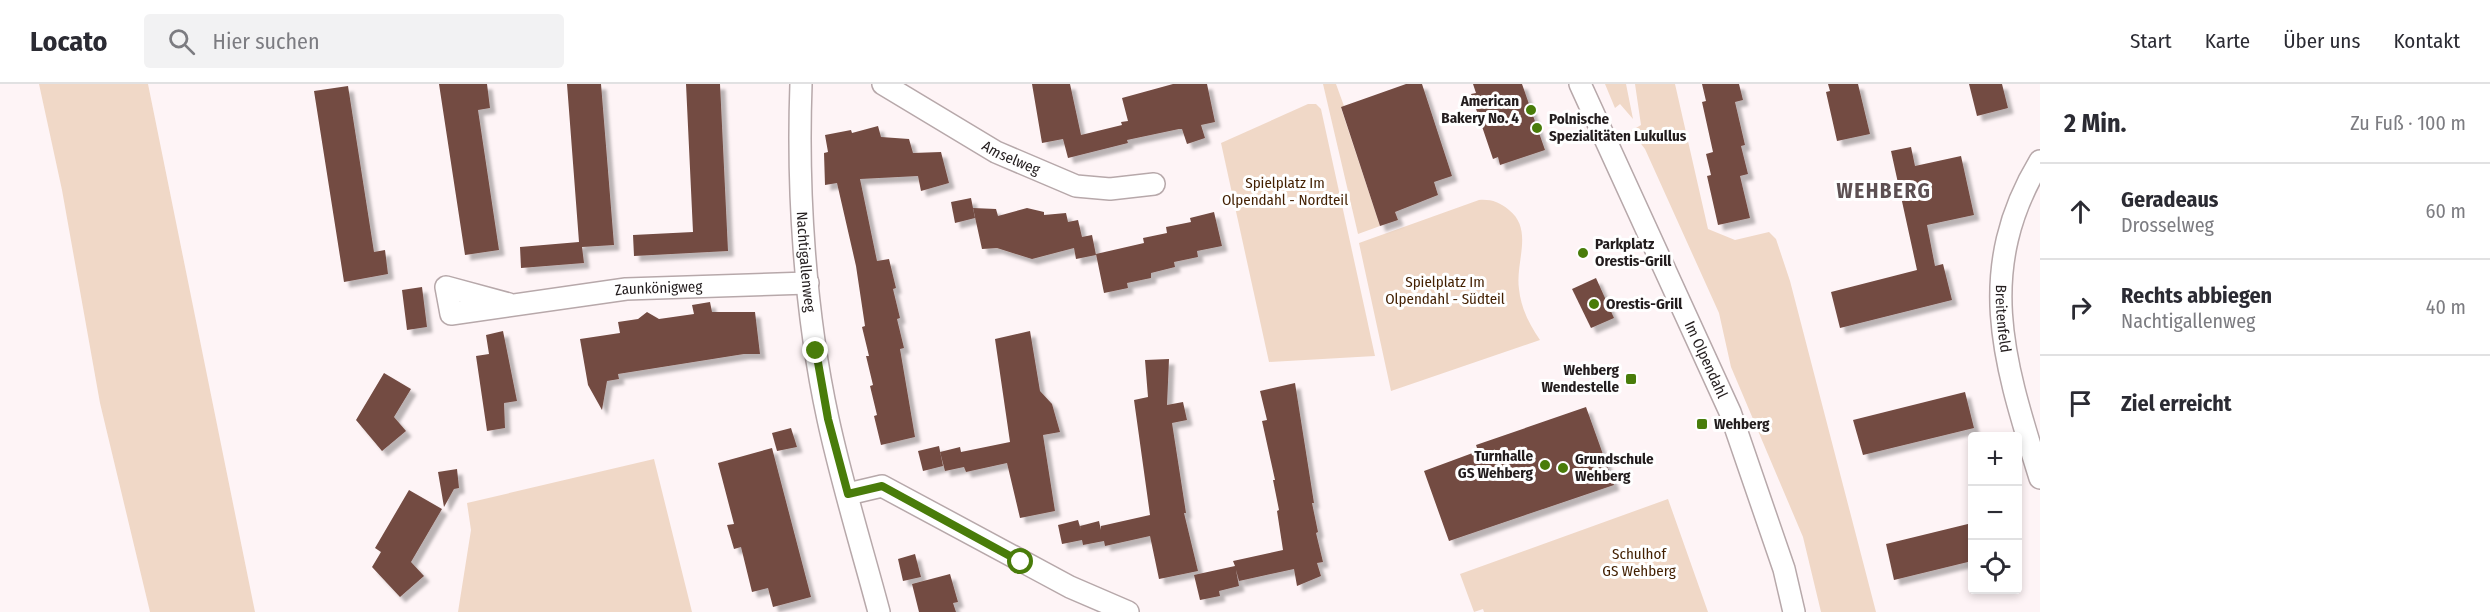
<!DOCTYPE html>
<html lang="de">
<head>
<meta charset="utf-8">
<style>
  :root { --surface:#fff; --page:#f2f2f3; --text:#2b2b33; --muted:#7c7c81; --line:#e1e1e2 }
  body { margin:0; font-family:"Fira Sans Condensed",sans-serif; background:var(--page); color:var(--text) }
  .controls { position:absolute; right:18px; bottom:18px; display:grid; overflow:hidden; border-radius:6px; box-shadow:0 3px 9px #0003 }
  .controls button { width:54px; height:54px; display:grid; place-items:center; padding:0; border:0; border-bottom:2px solid var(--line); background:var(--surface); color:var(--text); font:30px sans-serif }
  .stop { position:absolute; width:18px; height:18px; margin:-14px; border:4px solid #497c0a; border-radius:50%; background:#fff }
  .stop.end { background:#497c0a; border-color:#fff; box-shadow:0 2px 6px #0008 }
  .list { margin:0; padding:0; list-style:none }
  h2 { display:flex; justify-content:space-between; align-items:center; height:78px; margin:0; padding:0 24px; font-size:26px }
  h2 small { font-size:20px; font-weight:400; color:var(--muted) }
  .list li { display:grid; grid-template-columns:39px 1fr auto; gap:18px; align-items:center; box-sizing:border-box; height:96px; padding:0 24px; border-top:2px solid var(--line) }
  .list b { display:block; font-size:22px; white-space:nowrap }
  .list p { margin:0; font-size:20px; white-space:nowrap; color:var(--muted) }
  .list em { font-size:20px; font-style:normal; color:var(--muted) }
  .icon { flex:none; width:33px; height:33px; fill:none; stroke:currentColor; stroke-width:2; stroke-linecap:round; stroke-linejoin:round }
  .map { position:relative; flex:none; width:2040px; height:528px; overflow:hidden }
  header { display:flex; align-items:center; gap:36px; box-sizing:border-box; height:84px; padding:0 30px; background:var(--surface); border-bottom:2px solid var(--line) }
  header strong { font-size:28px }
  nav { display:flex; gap:33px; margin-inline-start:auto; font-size:21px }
  .search { width:420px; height:54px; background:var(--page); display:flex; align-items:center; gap:15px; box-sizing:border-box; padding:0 21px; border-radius:6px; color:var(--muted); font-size:22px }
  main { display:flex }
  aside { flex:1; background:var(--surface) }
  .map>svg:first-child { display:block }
  .green { fill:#f0d8c7 }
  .building { fill:#734b42; filter:url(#shadow) }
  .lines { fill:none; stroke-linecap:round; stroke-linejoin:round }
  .street-casing { stroke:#b7a8aa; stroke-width:24 }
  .street { stroke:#fff; stroke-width:21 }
  .route { stroke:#497c0a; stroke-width:8 }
  .poi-dot { fill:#497c0a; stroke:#fff; stroke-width:2 }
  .labels { text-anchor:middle; stroke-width:6; stroke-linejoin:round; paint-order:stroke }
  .poi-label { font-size:15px; font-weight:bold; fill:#231d1e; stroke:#fff; text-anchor:start }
  .street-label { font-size:15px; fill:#231d1e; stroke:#fff }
  .park-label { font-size:15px; fill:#421f00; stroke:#fff }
  .district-label { font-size:21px; font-weight:bold; letter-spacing:1.5px; fill:#5d5052; stroke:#fff }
</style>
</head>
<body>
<header>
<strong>Locato</strong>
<div class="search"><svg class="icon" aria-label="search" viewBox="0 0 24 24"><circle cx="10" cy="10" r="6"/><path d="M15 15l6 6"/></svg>Hier suchen</div>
<nav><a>Start</a><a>Karte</a><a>Über uns</a><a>Kontakt</a></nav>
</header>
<main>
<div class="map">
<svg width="2040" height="528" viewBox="0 0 2040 528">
  <defs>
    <filter id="shadow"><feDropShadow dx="5.5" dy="5.5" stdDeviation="1.5" flood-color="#0004"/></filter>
  </defs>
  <rect width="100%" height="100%" fill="#fef4f6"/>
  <g class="green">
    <path d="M39,0h109l107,528h-105l-50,-209 -38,-213z"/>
    <path d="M1323,0h13l8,22 -3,2 39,118 -22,8z"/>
    <path d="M1605,0h21l7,35 -13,-15 -5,4z"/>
    <path d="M1635,0h40l33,145 27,11 34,-8 7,7 14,42 86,331h-55l-18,-75 -72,-170 -12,-54 -74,-164 -14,-18 10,-6z"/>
    <path d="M1308,20h8l5,5 54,247 -106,6 -48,-219z"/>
    <path d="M1479,116c11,-1 21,2 30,10 25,20 6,52 10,79 2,19 10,35 21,51l-149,51 -32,-148z"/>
    <path d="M654,375l38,153h-234l13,-82 -4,-27z"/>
    <path d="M1668,415l40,113h-224l-1,-3 -9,3 -14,-38z"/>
  </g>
  <g class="building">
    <path d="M439,0h48l3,24 -12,2 21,140 -34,5z"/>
    <path d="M567,0h34l13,161 -32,2 2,16 -63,5 -1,-21 59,-5z"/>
    <path d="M686,0h34l8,167 -94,5 -1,-21 60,-3z"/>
    <path d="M1032,0h38l11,51 41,-10 -1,-3 7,-1 -6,-23 51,-14h34l8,38 -14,3 4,13 -18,6 -5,-15h-3l-52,11 1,3 -60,15 -5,-19 -21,4z"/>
    <path d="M1406,0h16l30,92 -18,6 4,13 -43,17 3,8 -18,6 -39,-119z"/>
    <path d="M1473,0h49l23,66 -45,15 -2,-8 -5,2 -22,-65 5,-1z"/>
    <path d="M1702,0h37l4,16 -8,2 10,43 -4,1 7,28 -8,2 10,42 -32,7 -11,-49 4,-1 -5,-21 7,-2 -11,-50 4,-1z"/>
    <path d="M1828,0h30l12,50 -33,7 -11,-49 4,-1z"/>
    <path d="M1969,0h33l6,24 -31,8z"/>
    <path d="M348,2l26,166 11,-2 3,24 -44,8 -30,-191z"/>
    <path d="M878,42l3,11 28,2 4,14 28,-1 8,31 -28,8 -3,-15 -58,3 17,82 12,-2 7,29 -3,1 7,29 -3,1 7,29 -4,1 15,88 -34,8 -7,-29 3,-1 -7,-29 3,-1 -7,-29h3l-7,-29 3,-1 -9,-60 -19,-83 -12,2 -1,-32 4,-1 -3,-17 26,-5 1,3z"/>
    <path d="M1911,63l4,19 46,-10 13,59 -47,10 8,41 8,-2 9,36 -112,28 -9,-36 86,-22 -26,-119z"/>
    <path d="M971,114l4,20 -20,5 -4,-21z"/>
    <path d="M973,124l23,1 2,7 29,-8 17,4v3l22,-2 2,9 10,-2 4,17 10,-2 4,20 -20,4 -2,-11 -42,11 -35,-11 -15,1z"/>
    <path d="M1214,128l8,34 -25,5 1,6 -24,5 1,5 -24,6v5l-24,5 1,5 -24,5 -8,-39 48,-11 -1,-5 24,-5 -1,-6 25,-5 -1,-4z"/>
    <path d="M1596,194l18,40 -23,10 -19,-39z"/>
    <path d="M422,203l5,40 -20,3 -5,-40z"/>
    <path d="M710,218l2,10h43l5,42h-16l-126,20 1,5 -12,2 -5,29 -14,-25 -8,-46 40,-6 -2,-11 20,-3 9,-7 12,7 35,-5 -2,-9z"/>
    <path d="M503,247l14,70 -13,2 1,25 -18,3 -11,-75 13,-2 -3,-19z"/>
    <path d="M1030,247l10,60 12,13 8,28 -17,3 12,76 -35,7 -13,-55 -41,9 -2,-5 -19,4 -5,-19 20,-5 1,5 49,-10 -15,-103z"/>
    <path d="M1169,275l-2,46 16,-3 4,18 -15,3 14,90h-2l14,58 -39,8 -9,-43 -45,10 -1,-5 -21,4 -1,-5 -20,4 -4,-19 20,-5 3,10 -1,-4 19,-5 2,9v-4l49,-11 -16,-115 14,-3 -3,-37z"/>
    <path d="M384,289l27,16 -17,28 12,14 -24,20 -26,-31z"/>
    <path d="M1295,299l19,120h-2l6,29 -2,1 7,29 -6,1 4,13 -24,10 -3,-17 -55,12 -3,-11 3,16 -20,5 1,5 -20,4 -6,-25 41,-9 -2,-5 50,-11 -6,-39 2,-1 -6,-30h2l-13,-59 5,-1 -7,-29z"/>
    <path d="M1965,308l9,36 -111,27 -10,-35z"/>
    <path d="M1586,323l28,78 -165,56 -25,-70 54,-20 -2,-6z"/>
    <path d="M791,344l6,19 -20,4 -5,-18z"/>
    <path d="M939,362l4,20 -20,5 -5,-20z"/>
    <path d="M772,364l39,149 -38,10 -5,-19 -16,4 -11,-45 -7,2 -7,-24 7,-1 -16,-61z"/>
    <path d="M457,385l2,19 -5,1 -10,18 -6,-35z"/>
    <path d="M409,406l33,19 -31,53 13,14 -24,21 -28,-30 9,-15 -6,-4z"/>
    <path d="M1972,439v38l-78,19 -8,-36z"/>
    <path d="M915,470l6,23 -18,4 -5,-22z"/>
    <path d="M950,490l8,28 -5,1 3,9h-37l-7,-28z"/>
  </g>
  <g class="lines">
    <g class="street-casing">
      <g id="street">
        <path id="s1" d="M801,0c-4,108 4,229 27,335 14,65 34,129 51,193"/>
        <path id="s2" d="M883,0l113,68 80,34 34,3 44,-5"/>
        <path id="s3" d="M1580,0l150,328 54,157 10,43"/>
        <path id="s4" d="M2040,77c-67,111 -35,204 0,317"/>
        <path id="s5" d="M509,220l-63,-17 5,27 175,-25 182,-6"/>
        <path d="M848,410l34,-8 188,101 58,25"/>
      </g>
    </g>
    <use href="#street" class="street"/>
  </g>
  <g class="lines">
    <path class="route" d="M816,267l12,68 20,75 34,-8 139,76"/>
  </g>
  <g class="poi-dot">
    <circle cx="1531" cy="26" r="6"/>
    <circle cx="1537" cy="44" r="6"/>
    <circle cx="1583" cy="169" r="6"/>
    <circle cx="1594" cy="220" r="6"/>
    <rect x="1625" y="289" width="12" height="12" rx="3"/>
    <rect x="1696" y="334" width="12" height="12" rx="3"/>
    <circle cx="1545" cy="381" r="6"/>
    <circle cx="1563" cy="384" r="6"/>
  </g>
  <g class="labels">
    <g class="poi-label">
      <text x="1519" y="22" text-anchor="end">American<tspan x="1519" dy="17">Bakery No. 4</tspan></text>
      <text x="1549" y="40">Polnische<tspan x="1549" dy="17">Spezialitäten Lukullus</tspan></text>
      <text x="1595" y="165">Parkplatz<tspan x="1595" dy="17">Orestis-Grill</tspan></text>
      <text x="1606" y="225">Orestis-Grill</text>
      <text x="1619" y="291" text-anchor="end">Wehberg<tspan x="1619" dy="17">Wendestelle</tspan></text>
      <text x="1714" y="345">Wehberg</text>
      <text x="1533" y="377" text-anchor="end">Turnhalle<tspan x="1533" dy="17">GS Wehberg</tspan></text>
      <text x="1575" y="380">Grundschule<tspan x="1575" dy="17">Wehberg</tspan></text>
    </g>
    <g class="street-label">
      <text dy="5" stroke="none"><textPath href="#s2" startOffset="148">Amselweg</textPath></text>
      <text dy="5" stroke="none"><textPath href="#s1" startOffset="178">Nachtigallenweg</textPath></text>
      <text dy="5" stroke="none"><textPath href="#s5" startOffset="302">Zaunkönigweg</textPath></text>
      <text dy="5" stroke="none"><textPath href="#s4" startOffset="165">Breitenfeld</textPath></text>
      <text dy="5" stroke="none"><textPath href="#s3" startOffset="303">Im Olpendahl</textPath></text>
    </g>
    <g class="park-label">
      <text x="1285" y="104">Spielplatz Im<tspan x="1285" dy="17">Olpendahl - Nordteil</tspan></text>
      <text x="1445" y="203">Spielplatz Im<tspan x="1445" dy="17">Olpendahl - Südteil</tspan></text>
      <text x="1639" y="475">Schulhof<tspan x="1639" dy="17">GS Wehberg</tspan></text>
    </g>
    <g class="district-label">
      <text x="1884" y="114">WEHBERG</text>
    </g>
  </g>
</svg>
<div class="controls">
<button>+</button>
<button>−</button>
<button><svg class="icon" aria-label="locate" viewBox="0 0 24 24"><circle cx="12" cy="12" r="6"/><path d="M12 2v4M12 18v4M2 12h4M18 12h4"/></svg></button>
</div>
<div class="stop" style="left:1021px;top:478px"></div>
<div class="stop end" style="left:816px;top:267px"></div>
</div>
<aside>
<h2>2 Min.<small>Zu Fuß · 100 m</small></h2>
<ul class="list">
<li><svg class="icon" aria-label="ahead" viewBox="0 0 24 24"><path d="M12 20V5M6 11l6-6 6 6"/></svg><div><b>Geradeaus</b><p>Drosselweg</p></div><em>60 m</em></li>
<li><svg class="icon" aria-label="right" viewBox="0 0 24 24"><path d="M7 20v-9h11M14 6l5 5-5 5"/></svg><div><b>Rechts abbiegen</b><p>Nachtigallenweg</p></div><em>40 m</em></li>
<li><svg class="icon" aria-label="arrive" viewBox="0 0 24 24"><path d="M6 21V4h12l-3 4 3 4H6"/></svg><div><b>Ziel erreicht</b></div></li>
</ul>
</aside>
</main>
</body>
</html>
